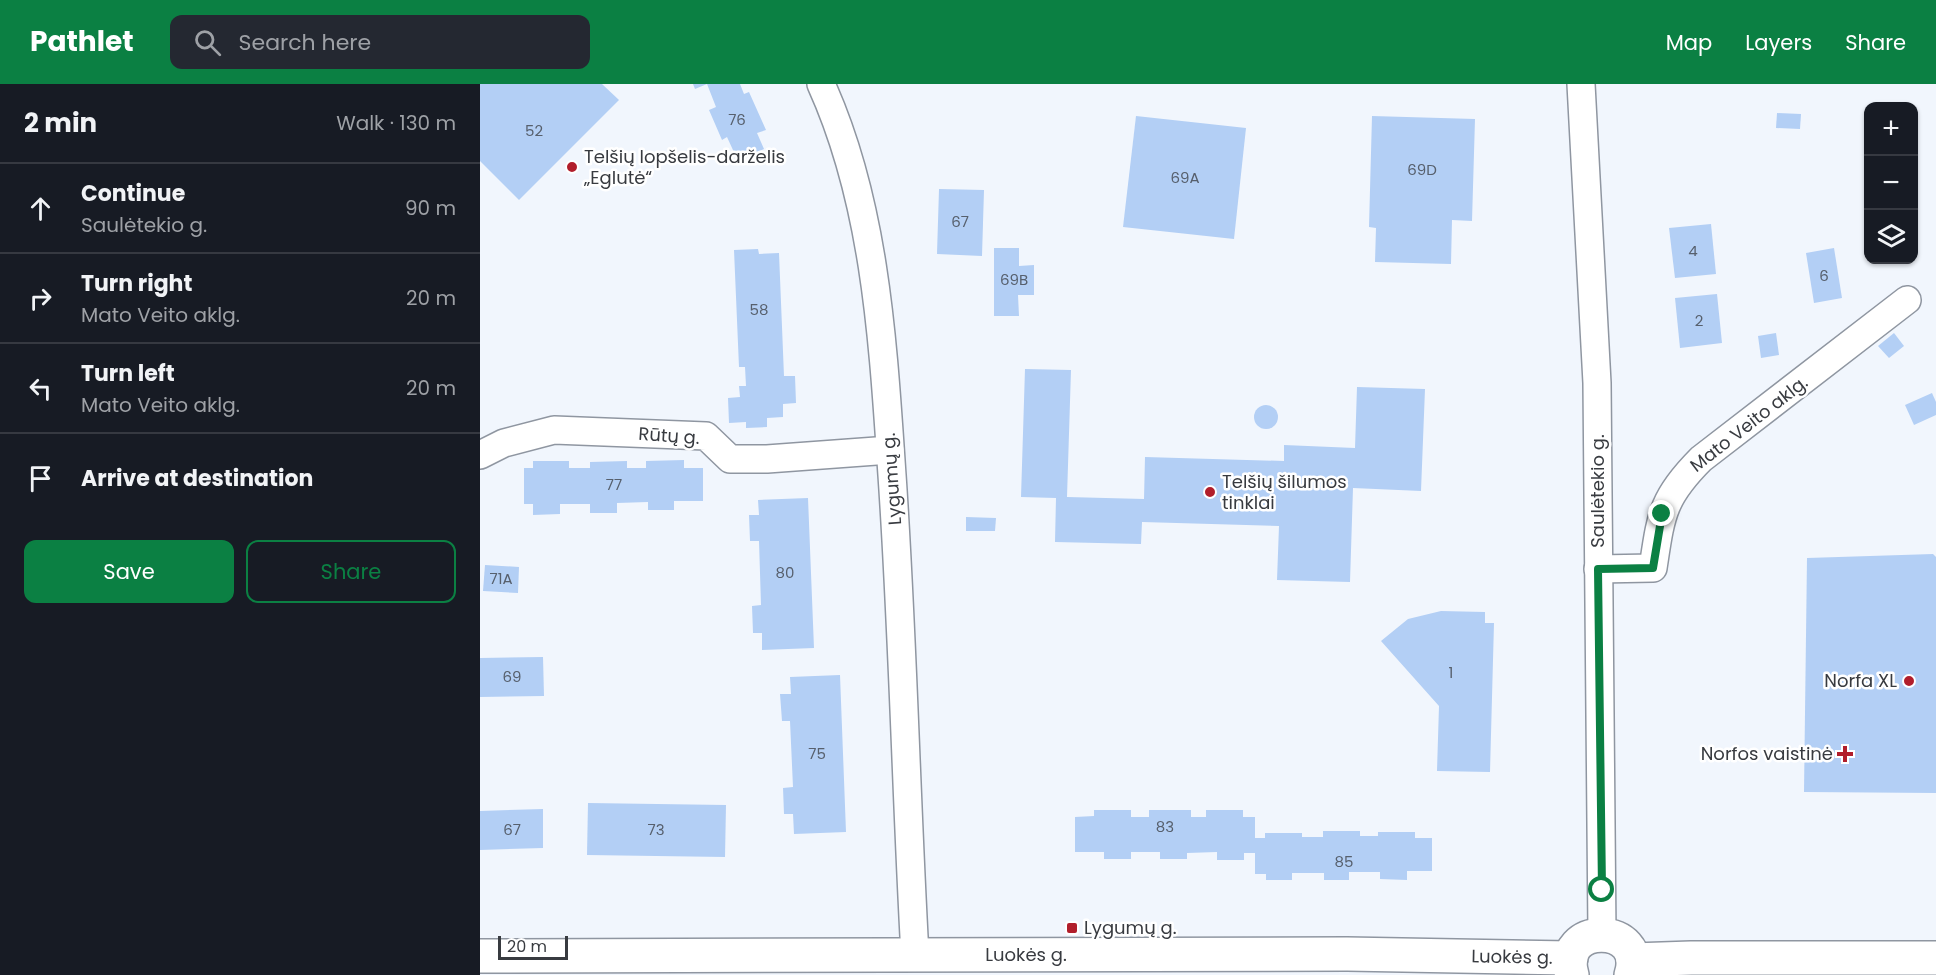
<!DOCTYPE html>
<html lang="en">
<head>
<meta charset="utf-8">
<style>
  :root { --surface:#171b24; --page:#242831; --text:#f1f3f6; --muted:#9ea1a6; --line:#363941; --accent:#0b8043 }
  body { margin:0; font-family:Poppins,sans-serif; background:var(--page); color:var(--text) }
  .controls { position:absolute; right:18px; top:18px; display:grid; overflow:hidden; border-radius:12px; box-shadow:0 2px 4px #0004 }
  .controls button { width:54px; height:54px; display:grid; place-items:center; padding:0; border:0; border-bottom:2px solid var(--line); background:var(--surface); color:var(--text); font:30px sans-serif }
  .scale { position:absolute; left:18px; bottom:15px; width:70px; box-sizing:border-box; padding-left:6px; border:3px solid #383b40; border-top:0; font-size:16px; line-height:21px; white-space:nowrap; color:#383b40; -webkit-text-stroke:4px #fff; paint-order:stroke }
  .stop { position:absolute; width:18px; height:18px; margin:-14px; border:4px solid #0b8043; border-radius:50%; background:#fff }
  .stop.end { background:#0b8043; border-color:#fff; box-shadow:0 2px 6px #0008 }
  .list { margin:0; padding:0; list-style:none }
  h2 { display:flex; justify-content:space-between; align-items:center; height:78px; margin:0; padding:0 24px; font-size:26px }
  h2 small { font-size:20px; font-weight:400; color:var(--muted) }
  .list li { display:grid; grid-template-columns:39px 1fr auto; gap:18px; align-items:center; box-sizing:border-box; height:90px; padding:0 24px; border-top:2px solid var(--line) }
  .list b { display:block; font-size:22px; white-space:nowrap }
  .list p { margin:0; font-size:20px; white-space:nowrap; color:var(--muted) }
  .list em { font-size:20px; font-style:normal; color:var(--muted) }
  .actions { display:flex; gap:12px; padding:18px 24px }
  .actions a { flex:1; padding:14px 0; border:2px solid var(--accent); border-radius:12px; text-align:center; font-size:21px; color:var(--accent) }
  .actions .main { background:var(--accent); color:#fff }
  .icon { flex:none; width:33px; height:33px; fill:none; stroke:currentColor; stroke-width:2; stroke-linecap:round; stroke-linejoin:round }
  .map { position:relative; flex:none; width:1456px; height:891px; overflow:hidden }
  header { display:flex; align-items:center; gap:36px; box-sizing:border-box; height:84px; padding:0 30px; background:var(--accent); color:#fff }
  header strong { font-size:28px }
  nav { display:flex; gap:33px; margin-inline-start:auto; font-size:21px }
  .search { width:420px; height:54px; background:var(--page); display:flex; align-items:center; gap:15px; box-sizing:border-box; padding:0 21px; border-radius:12px; color:var(--muted); font-size:22px }
  main { display:flex }
  aside { flex:1; background:var(--surface) }
  .map>svg:first-child { display:block }
  .building { fill:#b3cff5 }
  .lines { fill:none; stroke-linecap:round; stroke-linejoin:round }
  .street-casing { stroke:#8f96a1; stroke-width:30 }
  .secondary-casing { stroke:#8f96a1; stroke-width:36 }
  .street { stroke:#fff; stroke-width:27 }
  .secondary { stroke:#fff; stroke-width:33 }
  .route { stroke:#0b8043; stroke-width:8 }
  .poi-dot { fill:#b11e2b; stroke:#fff; stroke-width:2 }
  .labels { text-anchor:middle; stroke-width:5; stroke-linejoin:round; paint-order:stroke }
  .number-label { font-size:15px; fill:#57606d }
  .poi-label { font-size:18px; fill:#383b40; stroke:#fff; text-anchor:start }
  .street-label { font-size:18px; fill:#383b40; stroke:#fff }
</style>
</head>
<body>
<header>
<strong>Pathlet</strong>
<div class="search"><svg class="icon" aria-label="search" viewBox="0 0 24 24"><circle cx="10" cy="10" r="6"/><path d="M15 15l6 6"/></svg>Search here</div>
<nav><a>Map</a><a>Layers</a><a>Share</a></nav>
</header>
<main>
<aside>
<h2>2 min<small>Walk · 130 m</small></h2>
<ul class="list">
<li><svg class="icon" aria-label="ahead" viewBox="0 0 24 24"><path d="M12 20V5M6 11l6-6 6 6"/></svg><div><b>Continue</b><p>Saulėtekio g.</p></div><em>90 m</em></li>
<li><svg class="icon" aria-label="right" viewBox="0 0 24 24"><path d="M7 20v-9h11M14 6l5 5-5 5"/></svg><div><b>Turn right</b><p>Mato Veito aklg.</p></div><em>20 m</em></li>
<li><svg class="icon" aria-label="left" viewBox="0 0 24 24"><path d="M17 20v-9H6M10 6l-5 5 5 5"/></svg><div><b>Turn left</b><p>Mato Veito aklg.</p></div><em>20 m</em></li>
<li><svg class="icon" aria-label="arrive" viewBox="0 0 24 24"><path d="M6 21V4h12l-3 4 3 4H6"/></svg><div><b>Arrive at destination</b></div></li>
</ul>
<div class="actions"><a class="main">Save</a><a>Share</a></div>
</aside>
<div class="map">
<svg width="1456" height="891" viewBox="0 0 1456 891">
  <rect width="100%" height="100%" fill="#f1f6fd"/>
  <g class="building">
    <path d="M0,0h122l17,16 -100,100 -39,-39z"/>
    <path d="M213,0h47l4,10 5,-2 17,38 -9,3 7,16 -26,12 -11,-24 -5,3 -13,-30 7,-3 -9,-23 -12,5z"/>
    <path d="M1297,29l24,1 -1,15 -24,-1z"/>
    <path d="M656,32l110,12 -12,111 -111,-12z"/>
    <path d="M892,32l103,3 -3,102 -20,-1 -1,44 -76,-2 1,-34 -7,-1z"/>
    <path d="M459,105l45,1 -2,66 -45,-2z"/>
    <path d="M1231,140l5,50 -41,4 -6,-50z"/>
    <path d="M514,164h25v18l15,-1v30h-16l1,21h-25z"/>
    <path d="M1354,164l8,50 -28,5 -8,-50z"/>
    <path d="M278,165l1,5 20,-1 5,123h11l1,27 -13,1v13l-16,1v9l-21,1v-6l-17,1 -1,-25 12,-1 -1,-11h7l-1,-19h-6l-5,-117z"/>
    <path d="M1237,210l5,49 -42,5 -5,-50z"/>
    <path d="M1296,249l3,22 -18,3 -3,-22z"/>
    <path d="M1414,249l10,13 -15,12 -11,-12z"/>
    <path d="M545,285l46,1 -4,127 77,2 1,-42 139,4v-16l71,3 2,-61 68,2 -4,102 -68,-3 -3,94 -73,-2 2,-54 -137,-4 -1,22 -86,-2 1,-44 -35,-1z"/>
    <path d="M1452,309l4,9v13l-22,10 -9,-20z"/>
    <circle cx="786" cy="333" r="12"/>
    <path d="M204,376v8h19v33h-29v9h-26v-8l-31,1v10h-27v-9h-30v10l-27,1v-11h-9v-36h9v-7h36v7h21v-6l37,-1v7h19v-7z"/>
    <path d="M328,414l6,150 -52,2v-17h-9l-1,-27 9,-1 -2,-64h-9l-1,-26h10l-1,-15z"/>
    <path d="M486,433l30,1 -1,13h-29z"/>
    <path d="M1453,470l3,3v236l-132,-1 3,-234z"/>
    <path d="M5,481l34,2 -1,26 -35,-2z"/>
    <path d="M961,527l44,1v11h9l-4,149 -53,-1 2,-65 -58,-65 27,-22z"/>
    <path d="M63,573l1,39 -64,1v-39z"/>
    <path d="M360,591l6,157 -52,2 -1,-20h-9l-1,-26 10,-1 -3,-66h-8l-2,-27h11l-1,-17z"/>
    <path d="M108,719l138,2 -1,52 -138,-2z"/>
    <path d="M63,725v39l-63,2v-39z"/>
    <path d="M614,726h37v7h18v-7h42v7h15v-7h37v7h12v21h10v-5h37v4h21v-6h37v5h18v-4h37v6h17v33h-25v9l-27,-1v-7h-31v8h-25v-7h-32v7h-26v-6h-11v-21h-11v7h-27v-8l-30,1v6h-27v-7h-29v7h-27v-7h-29v-35l19,-1z"/>
  </g>
  <g class="lines">
    <g class="street-casing">
      <g id="street">
        <path d="M341,0c55,121 62,260 71,391 11,160 14,320 23,480"/>
        <path d="M1101,0l16,299 5,551"/>
        <path d="M0,371l24,-12 50,-13 152,6 24,23h37l123,-9"/>
        <path d="M1118,485l55,-1c8,-53 9,-70 48,-109l206,-159"/>
      </g>
    </g>
    <g class="secondary-casing">
      <g id="secondary">
        <path d="M0,872l867,-2 224,4"/>
        <path d="M1153,876l58,-2h245"/>
        <path d="M1092,891c-16,-54 76,-52 59,0"/>
      </g>
    </g>
    <use href="#street" class="street"/>
    <use href="#secondary" class="secondary"/>
  </g>
  <g class="lines">
    <path class="route" d="M1122,806l-4,-321 55,-1 9,-54"/>
  </g>
  <g class="poi-dot">
    <circle cx="92" cy="83" r="6"/>
    <circle cx="730" cy="408" r="6"/>
    <circle cx="1429" cy="597" r="6"/>
    <path d="M1362 661h6v6h6v6h-6v6h-6v-6h-6v-6h6z"/>
    <rect x="586" y="838" width="12" height="12" rx="3"/>
  </g>
  <g class="labels">
    <g class="number-label">
      <text x="257" y="41">76</text>
      <text x="54" y="52">52</text>
      <text x="942" y="91">69D</text>
      <text x="705" y="99">69A</text>
      <text x="480" y="143">67</text>
      <text x="1213" y="172">4</text>
      <text x="1344" y="197">6</text>
      <text x="534" y="201">69B</text>
      <text x="279" y="231">58</text>
      <text x="1219" y="242">2</text>
      <text x="134" y="406">77</text>
      <text x="305" y="494">80</text>
      <text x="21" y="500">71A</text>
      <text x="971" y="594">1</text>
      <text x="32" y="598">69</text>
      <text x="337" y="675">75</text>
      <text x="685" y="748">83</text>
      <text x="32" y="751">67</text>
      <text x="176" y="751">73</text>
      <text x="864" y="783">85</text>
    </g>
    <g class="poi-label">
      <text x="104" y="79">Telšių lopšelis-darželis<tspan x="104" dy="21">„Eglutė“</tspan></text>
      <text x="742" y="404">Telšių šilumos<tspan x="742" dy="21">tinklai</tspan></text>
      <text x="1417" y="603" text-anchor="end">Norfa XL</text>
      <text x="1353" y="676" text-anchor="end">Norfos vaistinė</text>
      <text x="604" y="850">Lygumų g.</text>
    </g>
    <g class="street-label">
      <text transform="translate(1269 340) rotate(-38)" y="6">Mato Veito aklg.</text>
      <text transform="translate(189 352) rotate(4)" y="6">Rūtų g.</text>
      <text transform="translate(412 395) rotate(-94)" y="6">Lygumų g.</text>
      <text transform="translate(1118 407) rotate(-90)" y="6">Saulėtekio g.</text>
      <text x="546" y="877">Luokės g.</text>
      <text transform="translate(1032 873) rotate(1)" y="6">Luokės g.</text>
    </g>
  </g>
</svg>
<div class="controls">
<button>+</button>
<button>−</button>
<button><svg class="icon" aria-label="layers" viewBox="0 0 24 24"><path d="M12 4l9 5-9 5-9-5zM3 14l9 5 9-5"/></svg></button>
</div>
<div class="scale">20 m</div>
<div class="stop" style="left:1122px;top:806px"></div>
<div class="stop end" style="left:1182px;top:430px"></div>
</div>
</main>
</body>
</html>
